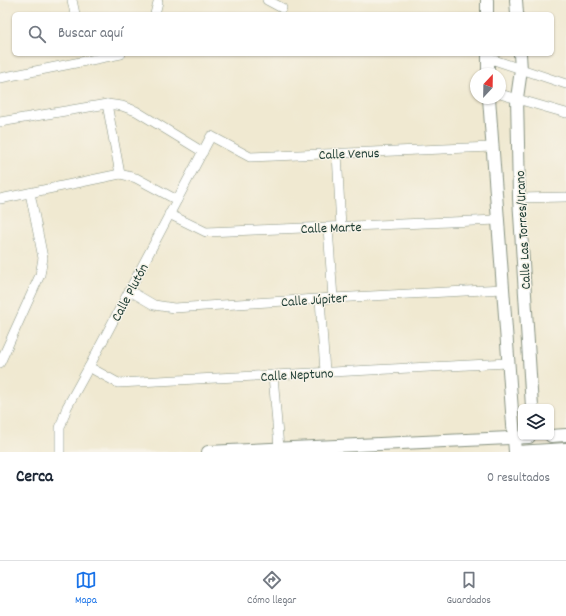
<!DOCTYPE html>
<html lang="es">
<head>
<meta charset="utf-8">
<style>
  :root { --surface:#fff; --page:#f2f2f3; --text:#1f2937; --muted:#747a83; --line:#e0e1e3; --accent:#1a73e8 }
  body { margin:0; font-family:Dekko,sans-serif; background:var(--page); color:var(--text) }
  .controls { position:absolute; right:12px; bottom:12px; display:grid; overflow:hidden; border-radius:6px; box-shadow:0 1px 3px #0004 }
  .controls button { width:36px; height:36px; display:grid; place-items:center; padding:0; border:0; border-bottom:1px solid var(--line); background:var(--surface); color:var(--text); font:20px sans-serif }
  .compass { position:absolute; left:470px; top:68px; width:36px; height:36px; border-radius:50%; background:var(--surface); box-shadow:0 1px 3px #0004; rotate:22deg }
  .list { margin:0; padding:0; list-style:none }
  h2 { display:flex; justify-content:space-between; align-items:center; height:52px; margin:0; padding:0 16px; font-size:17px }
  h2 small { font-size:13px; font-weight:400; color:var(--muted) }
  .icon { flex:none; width:22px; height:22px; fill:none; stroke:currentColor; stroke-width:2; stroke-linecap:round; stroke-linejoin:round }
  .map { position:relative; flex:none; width:566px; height:452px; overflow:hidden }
  .search { position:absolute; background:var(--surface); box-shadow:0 1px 3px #0004; left:12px; right:12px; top:12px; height:44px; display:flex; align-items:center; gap:10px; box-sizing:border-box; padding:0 14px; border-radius:6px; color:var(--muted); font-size:15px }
  .sheet { height:108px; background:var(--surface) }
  nav { display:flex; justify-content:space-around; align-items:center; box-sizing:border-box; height:56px; border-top:1px solid var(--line); background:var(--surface); font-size:11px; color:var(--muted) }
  nav a { display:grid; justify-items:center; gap:2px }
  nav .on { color:var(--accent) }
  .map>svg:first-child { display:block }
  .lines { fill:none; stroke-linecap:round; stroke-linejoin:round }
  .minor-casing { stroke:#889382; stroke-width:10 }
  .tertiary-casing { stroke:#889382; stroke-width:14 }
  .minor { stroke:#fff; stroke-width:9 }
  .tertiary { stroke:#fff; stroke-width:12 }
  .labels { text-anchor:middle; stroke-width:3; stroke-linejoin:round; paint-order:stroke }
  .street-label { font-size:14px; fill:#1f3d34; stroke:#f7f3e8 }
</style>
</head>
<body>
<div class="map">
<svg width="566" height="452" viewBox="0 0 566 452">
  <rect width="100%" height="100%" fill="#f7f3e8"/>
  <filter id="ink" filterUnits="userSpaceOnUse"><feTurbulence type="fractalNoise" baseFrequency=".025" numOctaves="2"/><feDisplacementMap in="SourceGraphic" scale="8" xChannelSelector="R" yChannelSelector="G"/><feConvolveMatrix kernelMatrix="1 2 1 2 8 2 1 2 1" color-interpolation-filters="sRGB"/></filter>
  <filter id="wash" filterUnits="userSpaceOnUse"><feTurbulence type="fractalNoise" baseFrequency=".012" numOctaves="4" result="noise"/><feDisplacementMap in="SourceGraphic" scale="16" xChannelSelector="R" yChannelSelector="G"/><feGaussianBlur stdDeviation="0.9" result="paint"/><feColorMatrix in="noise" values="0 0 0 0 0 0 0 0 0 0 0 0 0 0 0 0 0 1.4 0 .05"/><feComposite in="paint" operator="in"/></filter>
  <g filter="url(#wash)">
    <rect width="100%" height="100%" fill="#f0e9d1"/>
  </g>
  <g filter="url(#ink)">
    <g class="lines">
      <g class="minor-casing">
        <g id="minor">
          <path d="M72,0l3,14"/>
          <path d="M267,0l15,8"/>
          <path d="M155,14l3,-12"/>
          <path d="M488,58l78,26"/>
          <path d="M0,78l121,-24"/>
          <path d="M500,94l66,19"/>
          <path d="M107,104l13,70"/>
          <path d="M0,122l107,-18 15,2 14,5 67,41"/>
          <path d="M337,153l4,74"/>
          <path d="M519,198l47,-1"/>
          <path d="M0,199l120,-25 16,4 41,22"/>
          <path d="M169,214l37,18 292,-12"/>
          <path d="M328,228l5,70"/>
          <path d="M130,291l24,14 20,3 159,-10 170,-9"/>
          <path d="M320,299l5,73"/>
          <path d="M0,363l40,-88 3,-17 -13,-65"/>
          <path d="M89,367l29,16 390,-20"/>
          <path d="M273,375l6,73"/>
          <path d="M60,452v-24l7,-21 22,-40 88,-167 34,-64 39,21 242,-10"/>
        </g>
      </g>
      <g class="tertiary-casing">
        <g id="tertiary">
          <path d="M487,0v14"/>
          <path d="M516,0l1,14"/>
          <path d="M488,54v20"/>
          <path d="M520,54l1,16 -4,28 1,46 1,54 13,209"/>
          <path d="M489,98l26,354"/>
          <path d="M551,436l15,-1"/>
          <path d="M208,452l321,-15"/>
          <path d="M517,452l49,-3"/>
        </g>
      </g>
      <use href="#minor" class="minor"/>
      <use href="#tertiary" class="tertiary"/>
    </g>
  </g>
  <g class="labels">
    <g class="street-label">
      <text transform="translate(349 153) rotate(-2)" y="5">Calle Venus</text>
      <text transform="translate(331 227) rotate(-2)" y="5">Calle Marte</text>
      <text transform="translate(522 230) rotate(-93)" y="5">Calle Las Torres/Urano</text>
      <text transform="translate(129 292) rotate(-62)" y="5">Calle Plutón</text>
      <text transform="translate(314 299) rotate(-4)" y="5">Calle Júpiter</text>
      <text transform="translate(297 374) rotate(-3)" y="5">Calle Neptuno</text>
    </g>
  </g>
</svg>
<div class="controls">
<button><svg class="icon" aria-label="layers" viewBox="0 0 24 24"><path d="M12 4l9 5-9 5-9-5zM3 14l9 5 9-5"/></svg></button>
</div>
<svg class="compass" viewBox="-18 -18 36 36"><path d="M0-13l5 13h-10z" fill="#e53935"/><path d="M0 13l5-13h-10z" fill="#747a83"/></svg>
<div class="search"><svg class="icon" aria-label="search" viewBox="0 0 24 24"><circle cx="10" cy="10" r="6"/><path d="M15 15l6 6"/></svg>Buscar aquí</div>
</div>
<section class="sheet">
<h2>Cerca<small>0 resultados</small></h2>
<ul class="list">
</ul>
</section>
<nav>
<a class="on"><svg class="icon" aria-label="map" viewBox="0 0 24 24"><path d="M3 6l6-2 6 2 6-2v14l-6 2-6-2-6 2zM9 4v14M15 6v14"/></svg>Mapa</a>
<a><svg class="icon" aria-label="directions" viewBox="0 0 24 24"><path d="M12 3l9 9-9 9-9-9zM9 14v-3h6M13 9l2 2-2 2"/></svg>Cómo llegar</a>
<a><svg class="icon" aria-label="saved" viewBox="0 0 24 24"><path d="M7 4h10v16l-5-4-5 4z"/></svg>Guardados</a>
</nav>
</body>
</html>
